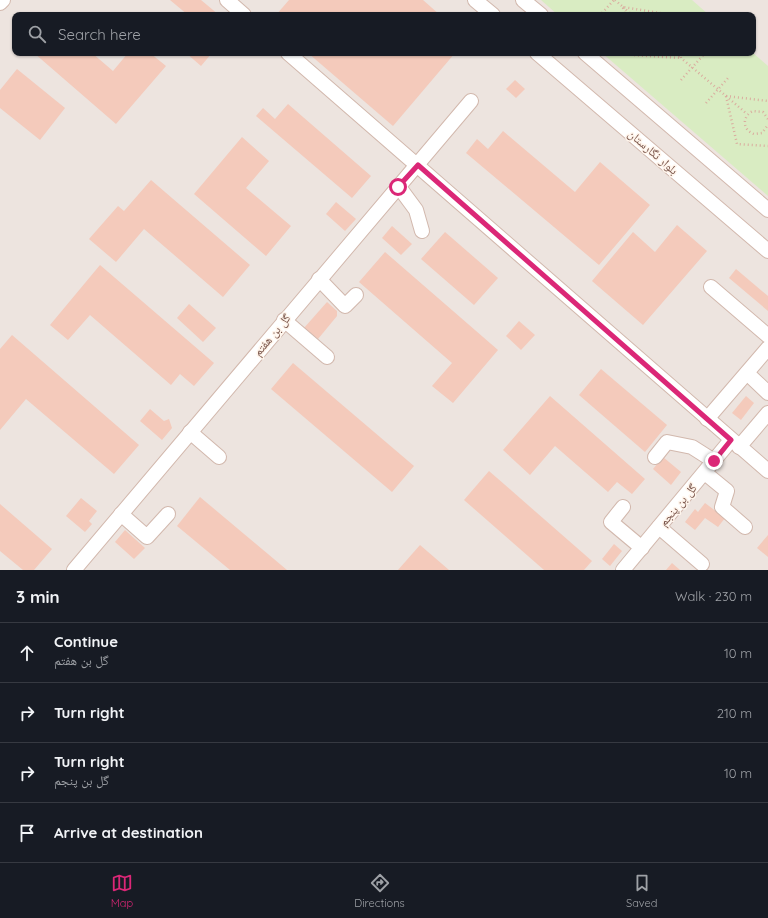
<!DOCTYPE html>
<html lang="en">
<head>
<meta charset="utf-8">
<style>
  :root { --surface:#171b24; --page:#20242c; --text:#f1f3f6; --muted:#9ea1a6; --line:#363941; --accent:#db2777 }
  body { margin:0; font-family:Quicksand,"Noto Naskh Arabic",sans-serif; background:var(--page); color:var(--text) }
  .stop { position:absolute; width:12px; height:12px; margin:-9px; border:3px solid #db2777; border-radius:50%; background:#fff }
  .stop.end { background:#db2777; border-color:#fff; box-shadow:0 1px 4px #0008 }
  .list { margin:0; padding:0; list-style:none }
  h2 { display:flex; justify-content:space-between; align-items:center; height:52px; margin:0; padding:0 16px; font-size:17px }
  h2 small { font-size:13px; font-weight:400; color:var(--muted) }
  .list li { display:grid; grid-template-columns:26px 1fr auto; gap:12px; align-items:center; box-sizing:border-box; height:60px; padding:0 16px; border-top:1px solid var(--line) }
  .list b { display:block; font-size:15px; white-space:nowrap }
  .list p { margin:0; font-size:13px; white-space:nowrap; color:var(--muted) }
  .list em { font-size:13px; font-style:normal; color:var(--muted) }
  .icon { flex:none; width:22px; height:22px; fill:none; stroke:currentColor; stroke-width:2; stroke-linecap:round; stroke-linejoin:round }
  .map { position:relative; flex:none; width:768px; height:570px; overflow:hidden }
  .search { position:absolute; background:var(--surface); box-shadow:0 1px 3px #0004; left:12px; right:12px; top:12px; height:44px; display:flex; align-items:center; gap:10px; box-sizing:border-box; padding:0 14px; border-radius:8px; color:var(--muted); font-size:15px }
  .sheet { height:292px; background:var(--surface) }
  nav { display:flex; justify-content:space-around; align-items:center; box-sizing:border-box; height:56px; border-top:1px solid var(--line); background:var(--surface); font-size:11px; color:var(--muted) }
  nav a { display:grid; justify-items:center; gap:2px }
  nav .on { color:var(--accent) }
  .map>svg:first-child { display:block }
  .industrial { fill:#ede4df; fill-rule:evenodd }
  .green { fill:#d9ecc2 }
  .building { fill:#f4cabb }
  .lines { fill:none; stroke-linecap:round; stroke-linejoin:round }
  .minor-casing { stroke:#d2b8ad; stroke-width:16 }
  .path { stroke:#daac9e; stroke-width:2.5; stroke-dasharray:1 3; stroke-linecap:butt }
  .minor { stroke:#fff; stroke-width:14 }
  .route { stroke:#db2777; stroke-width:5 }
  .labels { text-anchor:middle; stroke-width:3; stroke-linejoin:round; paint-order:stroke }
  .street-label { font-size:12px; fill:#785348; stroke:#fff5ec }
</style>
</head>
<body>
<div class="map">
<svg width="768" height="570" viewBox="0 0 768 570">
  <rect width="100%" height="100%" fill="#fdf0e5"/>
  <path class="industrial" d="M0,0h768v570h-768zM15,15h738v38h-738z"/>
  <g class="green">
    <path d="M541,0h151l17,15h-151z"/>
    <path d="M602,53h151l15,13v130z"/>
  </g>
  <g class="building">
    <path d="M170,0h31l18,15h-31z"/>
    <path d="M289,0h134l17,15h-164z"/>
    <path d="M34,53h58l21,18 15,-18h22l16,13 -50,58z"/>
    <path d="M186,53h26l-11,13z"/>
    <path d="M308,53h147l-62,73z"/>
    <path d="M17,69l48,39 -25,32 -40,-32v-18z"/>
    <path d="M515,80l10,9 -9,9 -10,-9z"/>
    <path d="M288,104l83,72 -19,22 -96,-82 7,-8 12,11z"/>
    <path d="M503,131l72,61 25,-30 50,43 -51,60 -133,-112 11,-14 11,10z"/>
    <path d="M242,137l27,24 -23,27 45,38 -25,30 -72,-62z"/>
    <path d="M151,180l99,85 -27,32 -79,-68 -28,33 -27,-23 29,-33 6,5z"/>
    <path d="M336,202l20,17 -11,12 -19,-17z"/>
    <path d="M677,225l30,26 -64,74 -51,-44 41,-49 22,20z"/>
    <path d="M392,226l20,18 -11,11 -19,-17z"/>
    <path d="M445,232l53,46 -24,27 -53,-46z"/>
    <path d="M385,252l113,98 -45,53 -21,-17 20,-23 -93,-81z"/>
    <path d="M100,265l114,98 -20,23 -14,-12 -9,11 -81,-70 -22,25 -18,-15z"/>
    <path d="M736,269l32,27v15l-39,-33z"/>
    <path d="M327,302l10,9v5l-19,23 -14,-11z"/>
    <path d="M189,304l27,24 -13,14 -26,-24z"/>
    <path d="M519,321l16,14 -14,15 -15,-14z"/>
    <path d="M12,335l127,110 -25,29 -88,-75 -26,31v-81z"/>
    <path d="M293,363l121,103 -22,26 -121,-103z"/>
    <path d="M601,369l66,56 -22,27 -66,-57z"/>
    <path d="M550,396l95,83 -13,15 -15,-12 -9,10 -53,-46 -25,29 -27,-25z"/>
    <path d="M746,396l8,7 -13,17 -9,-7z"/>
    <path d="M150,409l14,12 5,-2 3,9 -10,12 -22,-19z"/>
    <path d="M663,457l18,15 -10,13 -18,-16z"/>
    <path d="M489,471l103,90 -8,9h-40l-80,-70z"/>
    <path d="M200,497l87,73h-57l-53,-44z"/>
    <path d="M81,498l16,13 -8,10 3,3 -7,8 -19,-16z"/>
    <path d="M705,503l20,15 -7,9 -13,-9 -10,12 -10,-8 10,-13 3,3z"/>
    <path d="M0,504l52,45 -18,21h-11l-23,-19z"/>
    <path d="M125,530l20,18 -11,11 -19,-17z"/>
    <path d="M768,535v22l-11,-9z"/>
    <path d="M614,544l8,7 -12,15 -8,-7z"/>
    <path d="M420,545l29,25h-51z"/>
    <path d="M672,563l8,7h-14z"/>
  </g>
  <g class="lines">
    <g class="minor-casing">
      <g id="minor">
        <path d="M227,0l17,15"/>
        <path d="M475,0l18,15"/>
        <path d="M523,0l18,15"/>
        <path d="M0,3l3,-3"/>
        <path d="M288,53l480,418"/>
        <path d="M537,53l231,198"/>
        <path d="M585,53l183,157"/>
        <path d="M399,187l17,23 6,21"/>
        <path d="M319,279l26,27 11,-11"/>
        <path d="M711,287l57,49"/>
        <path d="M284,320l43,37"/>
        <path d="M747,373l21,20"/>
        <path d="M707,419l61,-71"/>
        <path d="M190,432l29,25"/>
        <path d="M739,447l29,-34"/>
        <path d="M655,457l12,-15 25,5 22,14"/>
        <path d="M705,473l22,18 -5,16 23,20"/>
        <path d="M623,507l-12,15 31,26"/>
        <path d="M121,514l26,23 21,-23"/>
        <path d="M659,527l43,37"/>
        <path d="M74,570l397,-469"/>
        <path d="M623,570l108,-130"/>
      </g>
    </g>
    <g class="path">
      <path d="M615,0l8,7 49,8"/>
      <path d="M623,7l9,8"/>
      <path d="M623,8l2,7"/>
      <path d="M602,13l12,-13"/>
      <path d="M632,53v2l49,3"/>
      <path d="M676,53l5,5"/>
      <path d="M680,53l1,5 45,38 42,5"/>
      <path d="M681,80l24,-27"/>
      <path d="M726,96l11,48 31,2"/>
      <path d="M726,96l21,18"/>
      <path d="M706,103l22,-25"/>
      <path d="M768,119l-5,-7 -10,-1c-11,5 -11,19 1,23l8,-1 6,-8"/>
    </g>
    <use href="#minor" class="minor"/>
  </g>
  <g class="lines">
    <path class="route" d="M398,187l20,-22 313,275 -17,21"/>
  </g>
  <g class="labels">
    <g class="street-label">
      <text transform="translate(653 152) rotate(41)" y="4">بلوار نگارستان</text>
      <text transform="translate(272 335) rotate(-50)" y="4">گل بن هفتم</text>
      <text transform="translate(678 505) rotate(-50)" y="4">گل بن پنجم</text>
    </g>
  </g>
</svg>
<div class="stop" style="left:398px;top:187px"></div>
<div class="stop end" style="left:714px;top:461px"></div>
<div class="search"><svg class="icon" aria-label="search" viewBox="0 0 24 24"><circle cx="10" cy="10" r="6"/><path d="M15 15l6 6"/></svg>Search here</div>
</div>
<section class="sheet">
<h2>3 min<small>Walk · 230 m</small></h2>
<ul class="list">
<li><svg class="icon" aria-label="ahead" viewBox="0 0 24 24"><path d="M12 20V5M6 11l6-6 6 6"/></svg><div><b>Continue</b><p>گل بن هفتم</p></div><em>10 m</em></li>
<li><svg class="icon" aria-label="right" viewBox="0 0 24 24"><path d="M7 20v-9h11M14 6l5 5-5 5"/></svg><div><b>Turn right</b></div><em>210 m</em></li>
<li><svg class="icon" aria-label="right" viewBox="0 0 24 24"><path d="M7 20v-9h11M14 6l5 5-5 5"/></svg><div><b>Turn right</b><p>گل بن پنجم</p></div><em>10 m</em></li>
<li><svg class="icon" aria-label="arrive" viewBox="0 0 24 24"><path d="M6 21V4h12l-3 4 3 4H6"/></svg><div><b>Arrive at destination</b></div></li>
</ul>
</section>
<nav>
<a class="on"><svg class="icon" aria-label="map" viewBox="0 0 24 24"><path d="M3 6l6-2 6 2 6-2v14l-6 2-6-2-6 2zM9 4v14M15 6v14"/></svg>Map</a>
<a><svg class="icon" aria-label="directions" viewBox="0 0 24 24"><path d="M12 3l9 9-9 9-9-9zM9 14v-3h6M13 9l2 2-2 2"/></svg>Directions</a>
<a><svg class="icon" aria-label="saved" viewBox="0 0 24 24"><path d="M7 4h10v16l-5-4-5 4z"/></svg>Saved</a>
</nav>
</body>
</html>
